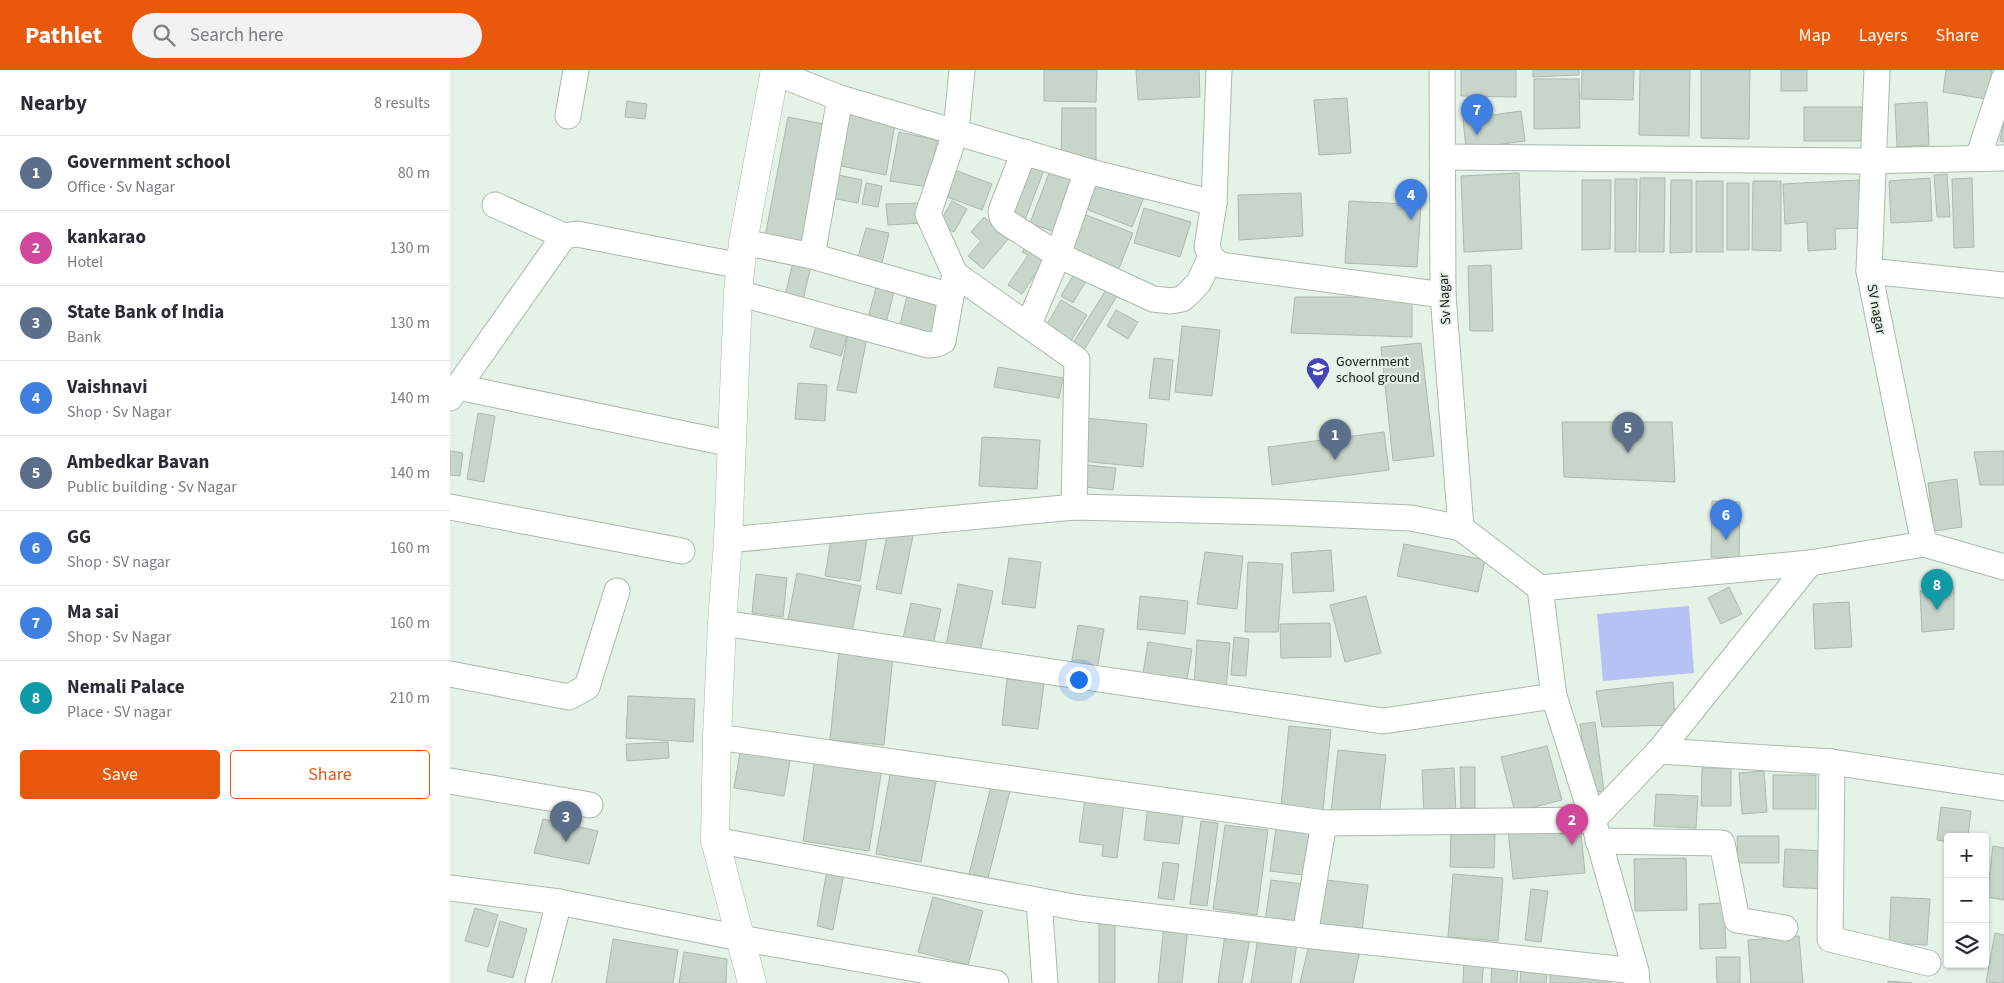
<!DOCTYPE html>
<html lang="en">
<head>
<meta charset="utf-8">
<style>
  :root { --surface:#fff; --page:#f2f2f3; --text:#2b2b33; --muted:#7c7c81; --line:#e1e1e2; --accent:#ea580c }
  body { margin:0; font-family:"Source Sans 3",sans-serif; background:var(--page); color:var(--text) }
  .controls { position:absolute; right:15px; bottom:15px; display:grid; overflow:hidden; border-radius:5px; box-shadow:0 1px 4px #0004 }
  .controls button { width:45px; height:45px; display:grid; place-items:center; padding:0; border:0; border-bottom:1px solid var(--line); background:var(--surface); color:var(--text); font:25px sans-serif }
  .you { position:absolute; left:628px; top:609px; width:18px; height:18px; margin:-12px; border:4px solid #fff; border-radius:50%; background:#1a73e8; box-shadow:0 0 0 8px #1a73e833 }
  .badge { display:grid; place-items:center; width:32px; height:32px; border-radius:50%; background:var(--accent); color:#fff; font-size:16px; font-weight:700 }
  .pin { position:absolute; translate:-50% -41px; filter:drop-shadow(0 1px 2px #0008) }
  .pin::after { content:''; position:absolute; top:26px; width:18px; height:15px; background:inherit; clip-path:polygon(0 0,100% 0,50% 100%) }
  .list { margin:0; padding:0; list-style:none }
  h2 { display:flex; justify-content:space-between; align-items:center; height:65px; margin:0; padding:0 20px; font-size:21px }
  h2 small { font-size:16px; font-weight:400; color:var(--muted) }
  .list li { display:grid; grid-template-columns:32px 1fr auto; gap:15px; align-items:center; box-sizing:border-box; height:75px; padding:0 20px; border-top:1px solid var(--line) }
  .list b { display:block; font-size:19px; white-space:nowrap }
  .list p { margin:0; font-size:16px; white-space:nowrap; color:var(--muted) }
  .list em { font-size:16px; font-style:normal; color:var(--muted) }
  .actions { display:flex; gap:10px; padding:15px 20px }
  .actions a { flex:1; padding:11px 0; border:1px solid var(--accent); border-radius:5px; text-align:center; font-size:18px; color:var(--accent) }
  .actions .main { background:var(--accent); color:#fff }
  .icon { flex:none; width:28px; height:28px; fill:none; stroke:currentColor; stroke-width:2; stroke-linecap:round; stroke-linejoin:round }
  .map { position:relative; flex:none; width:1554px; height:913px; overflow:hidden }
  header { display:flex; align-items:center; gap:30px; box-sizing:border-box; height:70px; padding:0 25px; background:var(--accent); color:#fff }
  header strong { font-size:24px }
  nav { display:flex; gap:28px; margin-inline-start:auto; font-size:18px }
  .search { width:350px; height:45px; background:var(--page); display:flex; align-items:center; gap:12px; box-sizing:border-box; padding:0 18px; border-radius:28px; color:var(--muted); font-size:19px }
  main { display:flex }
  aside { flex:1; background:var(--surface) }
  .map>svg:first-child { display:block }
  .green { fill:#b8c1f3 }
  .building { fill:#c8d5cb; stroke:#adb9b0 }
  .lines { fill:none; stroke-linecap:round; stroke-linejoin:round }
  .minor-casing { stroke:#acb8ae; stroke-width:27 }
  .tertiary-casing { stroke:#acb8ae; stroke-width:29 }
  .minor { stroke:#fff; stroke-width:25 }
  .tertiary { stroke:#fff; stroke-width:28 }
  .labels { text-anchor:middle; stroke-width:4; stroke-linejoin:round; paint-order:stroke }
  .street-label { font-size:14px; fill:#141815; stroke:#e5f2e7 }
  .poi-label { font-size:14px; fill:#141815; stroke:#e5f2e7; text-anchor:start }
</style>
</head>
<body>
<header>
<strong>Pathlet</strong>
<div class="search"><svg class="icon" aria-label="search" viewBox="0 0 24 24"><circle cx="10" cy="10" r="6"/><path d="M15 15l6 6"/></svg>Search here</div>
<nav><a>Map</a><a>Layers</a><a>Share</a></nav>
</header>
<main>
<aside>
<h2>Nearby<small>8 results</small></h2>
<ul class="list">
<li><span class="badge" style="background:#5c6f8a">1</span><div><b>Government school</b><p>Office · Sv Nagar</p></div><em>80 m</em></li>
<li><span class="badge" style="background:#d1479c">2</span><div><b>kankarao</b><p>Hotel</p></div><em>130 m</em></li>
<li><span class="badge" style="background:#5c6f8a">3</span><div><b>State Bank of India</b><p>Bank</p></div><em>130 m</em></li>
<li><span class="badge" style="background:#3f7fe0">4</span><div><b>Vaishnavi</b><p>Shop · Sv Nagar</p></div><em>140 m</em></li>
<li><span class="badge" style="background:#5c6f8a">5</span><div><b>Ambedkar Bavan</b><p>Public building · Sv Nagar</p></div><em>140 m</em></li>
<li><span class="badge" style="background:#3f7fe0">6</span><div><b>GG</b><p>Shop · SV nagar</p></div><em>160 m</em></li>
<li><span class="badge" style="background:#3f7fe0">7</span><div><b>Ma sai</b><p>Shop · Sv Nagar</p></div><em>160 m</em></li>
<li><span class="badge" style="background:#0f9aa8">8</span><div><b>Nemali Palace</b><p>Place · SV nagar</p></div><em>210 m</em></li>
</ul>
<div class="actions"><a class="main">Save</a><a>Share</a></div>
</aside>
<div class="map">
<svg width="1554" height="913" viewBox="0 0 1554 913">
  <rect width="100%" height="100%" fill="#e5f2e7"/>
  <path class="green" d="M1239,536l5,67 -91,8 -6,-67z"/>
  <g class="building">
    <path d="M594,0h53l-1,32 -52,-1z"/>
    <path d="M686,0h63l1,27 -62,3z"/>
    <path d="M1011,0h55v27l-55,-1z"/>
    <path d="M1083,0h46v5l-46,2z"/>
    <path d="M1132,0h52l-1,30 -52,-1z"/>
    <path d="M1190,0h50l-1,66 -50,-1z"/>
    <path d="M1251,0h49l-1,69 -48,-1z"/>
    <rect x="1331" y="0" width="26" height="21"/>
    <path d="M1496,0h46l-5,29 -44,-7z"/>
    <path d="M1084,9h45l1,49 -46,1z"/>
    <path d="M897,28l4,55 -32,2 -5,-55z"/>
    <path d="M177,31l20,3 -2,15 -20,-2z"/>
    <path d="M1477,32l2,43 -32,2 -2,-43z"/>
    <path d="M1354,37h60l-1,34h-59z"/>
    <path d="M612,38h34v54h-35z"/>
    <path d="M397,40l49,9 -10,56 -50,-10z"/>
    <path d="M1071,41l4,30 -59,8 -3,-30z"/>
    <path d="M338,47l46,9 -24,125 -46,-9z"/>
    <path d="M1554,48v24l-4,-1z"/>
    <path d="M449,62l38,8 -9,47 -38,-6z"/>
    <path d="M575,93l19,7 -19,50 -20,-7z"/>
    <path d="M601,98l25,10 -21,54 -25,-9z"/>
    <path d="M502,99l40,15 -10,26 -40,-15z"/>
    <path d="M379,103l33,7 -4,23 -33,-6z"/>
    <path d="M1069,103l3,76 -58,3 -3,-76z"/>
    <path d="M1497,104l3,43h-13l-3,-42z"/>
    <path d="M642,108l52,19 -12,30 -51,-20z"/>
    <path d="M1190,108h25l-1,74h-25z"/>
    <path d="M1480,108l2,43 -41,2 -2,-42z"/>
    <path d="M1522,108l2,69 -20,1 -2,-69z"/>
    <path d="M1165,109h22l-1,73h-21z"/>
    <path d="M1132,110h29l-1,69 -28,1z"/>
    <path d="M1221,110h21v72l-22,1z"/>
    <path d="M1409,110l3,48 -27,1 1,20 -28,2 -1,-29 -22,2 -2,-40z"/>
    <rect x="1246" y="111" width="27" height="71"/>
    <path d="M1303,111h28v70l-29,-1z"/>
    <path d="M416,113l16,3 -4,21 -16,-3z"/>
    <rect x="1277" y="113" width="22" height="67"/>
    <path d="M851,123l2,43 -64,4 -1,-45z"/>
    <path d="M502,131l15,8 -13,23 -15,-8z"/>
    <path d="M899,131l72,4 -4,62 -72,-4z"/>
    <path d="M472,133l1,20 -35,2 -2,-21z"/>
    <path d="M694,138l47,14 -11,35 -46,-14z"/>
    <path d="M628,142l55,21 -17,43 -55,-21z"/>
    <path d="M534,147l25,21 -26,31 -15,-13 13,-15 -10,-9z"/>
    <path d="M416,158l23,5 -8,34 -24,-6z"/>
    <path d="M577,175l19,13 -24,36 -14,-9 20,-30 -6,-3z"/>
    <path d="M344,188l18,4 -10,42 -18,-4z"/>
    <path d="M1041,195l2,66h-23l-2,-65z"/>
    <path d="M624,204l12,7 -13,22 -12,-7z"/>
    <path d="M428,210l18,4 -11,43 -18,-5z"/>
    <path d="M656,220l11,6 -33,54 -11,-7z"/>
    <path d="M458,222l35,8 -8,37 -36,-8z"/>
    <path d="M845,227h117v40l-121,-4z"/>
    <path d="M611,230l26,15 -16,26 -25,-15z"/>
    <path d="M666,240l22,12 -10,17 -21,-13z"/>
    <path d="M368,249l31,9 -8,28 -31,-9z"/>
    <path d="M732,256l38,4 -8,66 -37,-4z"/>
    <path d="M398,264l19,3 -11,56 -19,-3z"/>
    <path d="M971,273l13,113 -41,5 -12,-114z"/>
    <path d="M704,288l19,2 -4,40 -20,-2z"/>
    <path d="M548,297l65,11 -4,20 -65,-11z"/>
    <path d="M348,313l29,2 -2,36 -30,-2z"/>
    <path d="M28,343l17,3 -11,66 -17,-3z"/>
    <path d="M635,348l62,6 -4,43 -62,-6z"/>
    <path d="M1112,352h110l3,60 -111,-5z"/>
    <path d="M934,362l5,38 -117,15 -4,-38z"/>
    <path d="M532,367l58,3 -3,49 -58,-3z"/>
    <path d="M0,381l13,2 -3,23 -10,-1z"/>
    <path d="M1554,381v34h-24l-6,-33z"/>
    <path d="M637,395l29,3 -3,22 -28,-3z"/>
    <path d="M1507,409l5,48 -28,4 -6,-48z"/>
    <path d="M1262,431l28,1 -1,56 -28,-1z"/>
    <path d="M438,461l25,5 -12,58 -25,-5z"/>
    <path d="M382,463l35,6 -7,42 -35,-5z"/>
    <path d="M954,474l81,16 -7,32 -81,-16z"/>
    <path d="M881,480l3,41 -41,2 -2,-40z"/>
    <path d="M755,482l38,4 -6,53 -40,-5z"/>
    <path d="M559,488l32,4 -6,46 -33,-4z"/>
    <path d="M798,492l35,2 -5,68h-33z"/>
    <path d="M347,503l64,13 -9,46 -64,-13z"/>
    <path d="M306,504l31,4 -4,39 -31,-4z"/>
    <path d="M508,514l35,7 -13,61 -34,-7z"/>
    <path d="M1279,517l13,27 -21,10 -13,-26z"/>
    <path d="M1504,517v42l-32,3 -2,-41z"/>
    <path d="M690,526l48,5 -3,33 -48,-5z"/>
    <path d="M916,526l15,57 -36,9 -15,-57z"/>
    <path d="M1399,532l3,45 -37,2 -2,-45z"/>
    <path d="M461,533l30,6 -8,36 -30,-7z"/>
    <path d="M880,553l1,34 -50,1 -1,-34z"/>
    <path d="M628,555l26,4 -7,41 -26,-4z"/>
    <path d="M784,567l15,2 -3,37 -15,-1z"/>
    <path d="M747,570l33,3 -4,46 -32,-2z"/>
    <path d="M698,572l44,7 -5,31 -44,-7z"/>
    <path d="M389,581l54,5 -9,89 -54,-5z"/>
    <path d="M557,609l37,4 -6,46 -36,-4z"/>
    <path d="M1223,612l2,43 -73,2 -6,-36z"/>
    <path d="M178,626l67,3 -2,43 -67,-4z"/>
    <path d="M1145,652l9,69 -15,2 -9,-69z"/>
    <path d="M839,656l42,4 -8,80 -42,-4z"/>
    <path d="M218,672l1,16 -42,3 -1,-17z"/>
    <path d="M1097,676l15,54 -47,12 -14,-55z"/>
    <path d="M291,677l50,8 -7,41 -50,-8z"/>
    <path d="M888,680l48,5 -7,62 -48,-5z"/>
    <path d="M365,688l67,10 -13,83 -66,-10z"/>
    <path d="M1010,697h15v41h-14z"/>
    <path d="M1004,698l2,45 -32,2 -2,-45z"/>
    <path d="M1252,698h29v38h-30z"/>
    <path d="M441,699l46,8 -16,85 -45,-8z"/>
    <path d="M1314,701l3,41 -25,2 -3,-41z"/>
    <rect x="1323" y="705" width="43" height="34"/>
    <path d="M541,716l19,5 -22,87 -19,-4z"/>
    <path d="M1206,724l42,2 -2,32 -42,-2z"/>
    <path d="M635,729l39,5 -7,54 -15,-2 1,-11 -24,-3z"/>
    <path d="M698,735l36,6 -5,33 -35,-4z"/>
    <path d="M1491,737l30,4 -3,26h-20v5l-11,-2z"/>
    <path d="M93,749l55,12 -9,33 -55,-11z"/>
    <path d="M751,751l17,2 -11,83 -17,-2z"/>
    <path d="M1130,753l5,50 -72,6 -5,-49z"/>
    <path d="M775,755l43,5 -11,85 -44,-6z"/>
    <path d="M826,758l41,5 -6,43 -41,-5z"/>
    <path d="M1001,763l44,1 -1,34 -44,-1z"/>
    <path d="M1287,766h42v27h-41z"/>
    <path d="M1543,776l11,2v52l-17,-3z"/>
    <path d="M1335,779l43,2 -2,38 -43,-2z"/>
    <path d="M1236,788l1,52 -52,1 -1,-52z"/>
    <path d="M713,792l16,2 -5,36 -16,-2z"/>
    <path d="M377,800l17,3 -11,57 -16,-4z"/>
    <path d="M1003,804l50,4 -5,63 -50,-4z"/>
    <path d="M868,809l50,6 -6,46 -51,-7z"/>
    <path d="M821,810l39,5 -6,42 -39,-6z"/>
    <path d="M1081,819l17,2 -7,51 -16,-2z"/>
    <path d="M483,827l50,14 -15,54 -50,-13z"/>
    <path d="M1441,827l39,2 -3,46 -38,-2z"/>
    <path d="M1274,833l2,45 -26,1 -1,-45z"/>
    <path d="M25,838l23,7 -10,32 -23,-6z"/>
    <path d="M50,851l27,8 -14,49 -26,-7z"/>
    <rect x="649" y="854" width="16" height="59"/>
    <path d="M714,854l24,3 -6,56h-24z"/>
    <path d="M1545,863l9,2v48l-18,-1z"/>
    <path d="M775,864l25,4 -8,45h-24z"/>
    <path d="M1349,866l4,47h-52l-3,-43z"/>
    <path d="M808,867l39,6 -6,40h-40z"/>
    <path d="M163,869l65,11 -5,33h-67z"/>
    <path d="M860,870l50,11 -7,32h-53z"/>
    <path d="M234,882l43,7 -1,24h-47z"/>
    <path d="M1014,887l20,2 -2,24h-19z"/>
    <path d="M1266,887h24v26h-23z"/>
    <path d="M1042,891l26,1 -1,21h-26z"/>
    <path d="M1100,898l61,2v13h-61z"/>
    <path d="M1071,899l26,2 -1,12h-26z"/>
    <path d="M1438,911l24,2h-24z"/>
  </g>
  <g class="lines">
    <g class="minor-casing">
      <g id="minor">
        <path d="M512,0l-6,61 -28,83 27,60 122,86 -3,147"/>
        <path d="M769,0l-5,133 -7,44 4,10 9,8 223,30"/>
        <path d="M992,0l1,225 18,233"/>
        <path d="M1427,0l-8,201 55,273"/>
        <path d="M324,2l66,26 247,73 127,32"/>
        <path d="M118,46l8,-46"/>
        <path d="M574,82l-23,59 1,6 4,5 52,33 95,44 18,2 11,-2 7,-6 10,-11 12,-25"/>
        <path d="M993,87l416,4 145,-3"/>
        <path d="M1528,88l26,-79"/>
        <path d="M45,135l69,31"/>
        <path d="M293,172l69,14 139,40"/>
        <path d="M362,186l28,-158"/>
        <path d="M1419,201l135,14"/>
        <path d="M288,223l190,52 9,-1 6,-3 12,-67"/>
        <path d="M579,254l29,-69 29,-84"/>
        <path d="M8,317l274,57"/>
        <path d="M0,328l114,-162 13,-2 164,32"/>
        <path d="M0,437l232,44"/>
        <path d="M278,470l346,-33 200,5 137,6 50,10 79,60 270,-25 114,-19 80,23"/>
        <path d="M1090,518l14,108 39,124 43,151 1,12"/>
        <path d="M272,553l661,98 171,-25"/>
        <path d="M0,604l119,23 18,-10 30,-96"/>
        <path d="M267,667l607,86 269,-3 66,-69 151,-188"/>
        <path d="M1209,681l173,11 172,26"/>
        <path d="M1382,692l-2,177 98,24"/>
        <path d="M0,711l140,24"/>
        <path d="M265,770l364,68 226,27 331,36"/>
        <path d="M1148,771l124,2 15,77 48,8"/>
        <path d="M0,818l109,14 181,36 256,45"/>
        <path d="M589,831l6,82"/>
        <path d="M855,865l19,-112"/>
        <path d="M88,913l21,-81"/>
      </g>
    </g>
    <g class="tertiary-casing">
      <path id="tertiary" d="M302,913l-37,-143 2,-103 5,-114 6,-83 10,-247 5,-51 32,-172"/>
    </g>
    <use href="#minor" class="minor"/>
    <use href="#tertiary" class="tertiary"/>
  </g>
  <defs>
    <g id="school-pin" transform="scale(1.25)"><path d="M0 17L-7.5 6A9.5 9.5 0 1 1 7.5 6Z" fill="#4545ba" stroke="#e5f2e7"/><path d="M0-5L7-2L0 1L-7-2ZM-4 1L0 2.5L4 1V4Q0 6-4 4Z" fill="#fff"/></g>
  </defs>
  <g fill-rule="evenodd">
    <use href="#school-pin" x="868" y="299"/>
  </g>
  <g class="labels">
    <g class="street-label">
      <text transform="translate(994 229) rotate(-93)" y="5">Sv Nagar</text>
      <text transform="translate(1427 239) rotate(79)" y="5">SV nagar</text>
    </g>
    <g class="poi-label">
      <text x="886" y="296">Government<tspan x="886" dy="16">school ground</tspan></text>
    </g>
  </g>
</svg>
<div class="controls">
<button>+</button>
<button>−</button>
<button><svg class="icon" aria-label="layers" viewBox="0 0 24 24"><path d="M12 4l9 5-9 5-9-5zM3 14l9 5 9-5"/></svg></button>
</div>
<div class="you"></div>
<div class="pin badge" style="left:885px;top:390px;background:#5c6f8a">1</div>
<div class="pin badge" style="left:1122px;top:775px;background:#d1479c">2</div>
<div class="pin badge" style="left:116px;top:772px;background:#5c6f8a">3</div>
<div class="pin badge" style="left:961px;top:150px;background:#3f7fe0">4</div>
<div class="pin badge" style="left:1178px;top:383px;background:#5c6f8a">5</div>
<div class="pin badge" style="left:1276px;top:470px;background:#3f7fe0">6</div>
<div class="pin badge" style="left:1027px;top:65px;background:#3f7fe0">7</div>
<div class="pin badge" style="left:1487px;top:540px;background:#0f9aa8">8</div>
</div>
</main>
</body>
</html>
